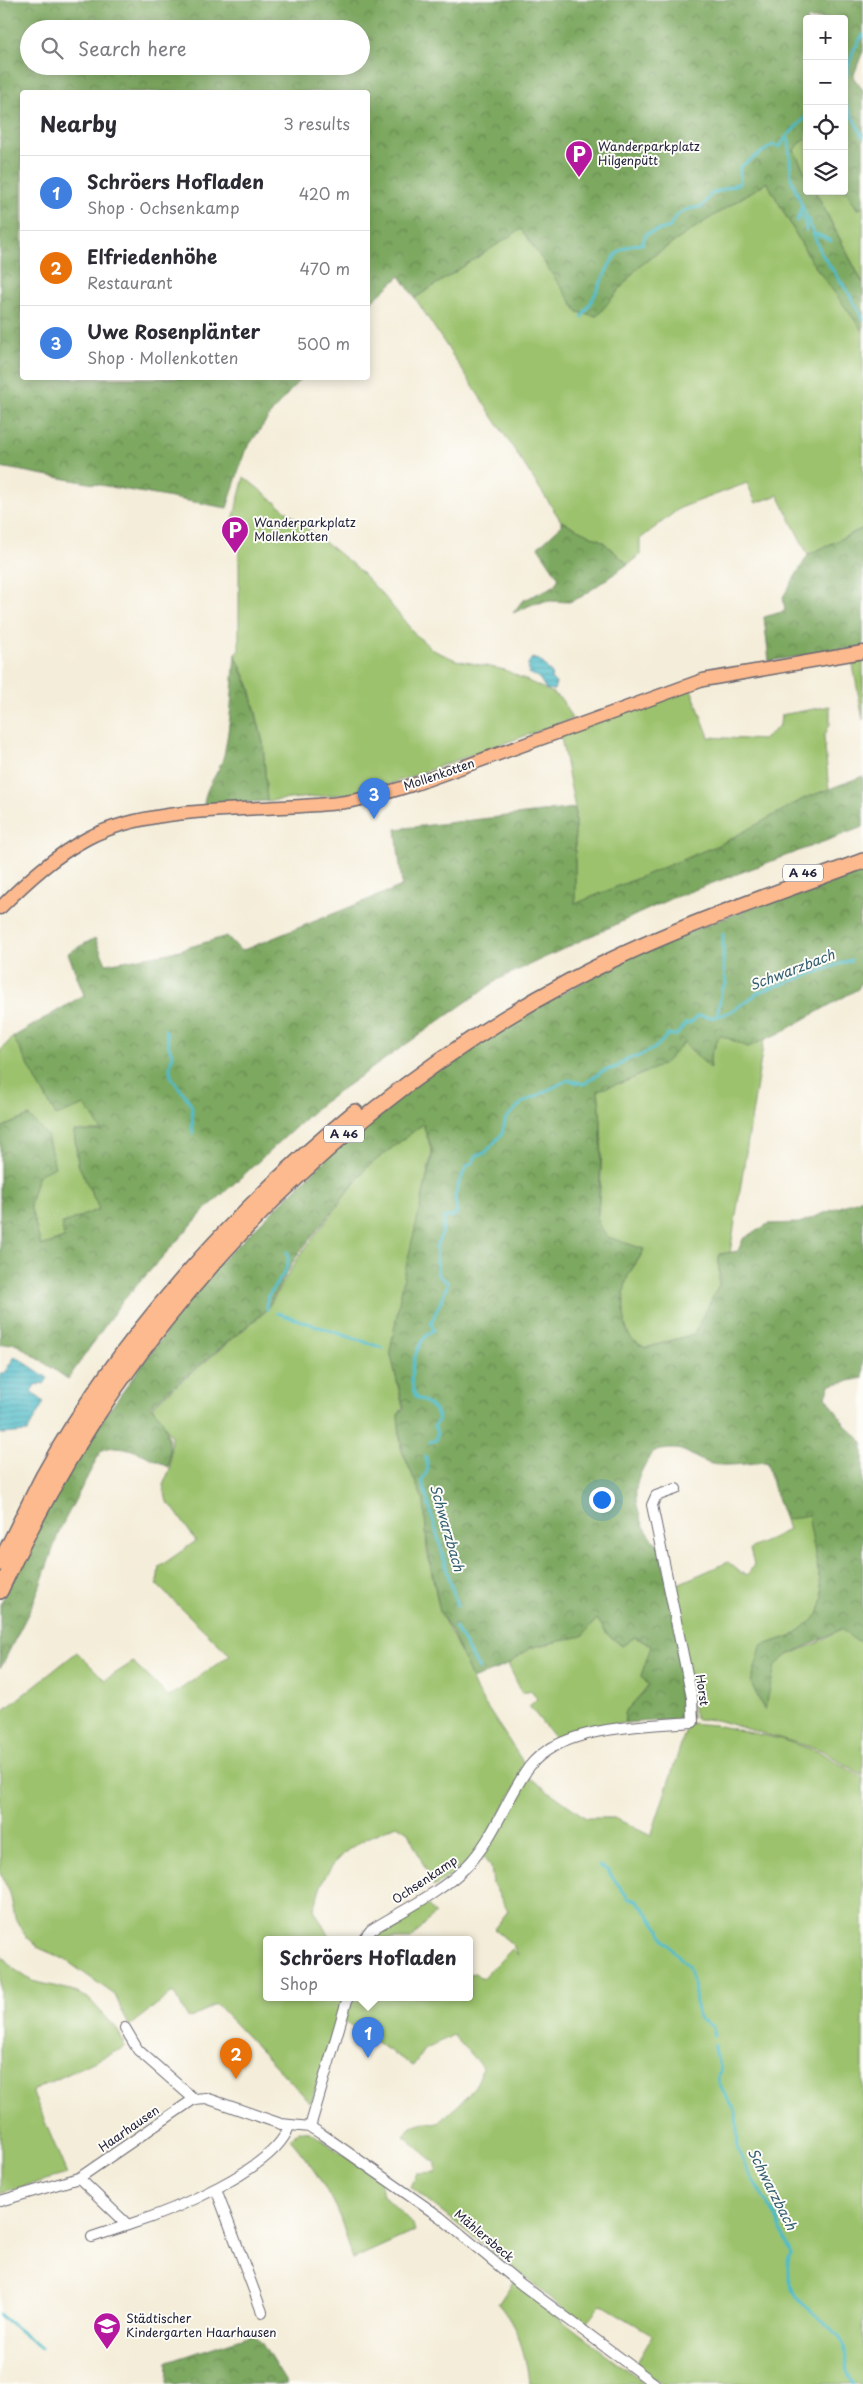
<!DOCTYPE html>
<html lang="en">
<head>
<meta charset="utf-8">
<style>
  :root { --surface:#fff; --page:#f7f7f7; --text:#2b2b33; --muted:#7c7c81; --line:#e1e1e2; --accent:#0f766e }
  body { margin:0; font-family:"Playpen Sans",sans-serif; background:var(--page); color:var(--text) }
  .controls { position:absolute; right:15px; top:15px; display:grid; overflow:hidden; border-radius:5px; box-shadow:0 2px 12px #0003 }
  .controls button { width:45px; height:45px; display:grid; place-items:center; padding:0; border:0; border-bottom:1px solid var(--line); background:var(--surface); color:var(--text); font:25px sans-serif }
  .you { position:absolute; left:601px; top:1499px; width:18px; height:18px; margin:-12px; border:4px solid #fff; border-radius:50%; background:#1a73e8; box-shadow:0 0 0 8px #1a73e833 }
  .badge { display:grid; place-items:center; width:32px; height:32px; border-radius:50%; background:var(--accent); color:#fff; font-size:16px; font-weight:700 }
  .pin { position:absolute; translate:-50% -41px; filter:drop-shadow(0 1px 2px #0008) }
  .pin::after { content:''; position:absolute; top:26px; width:18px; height:15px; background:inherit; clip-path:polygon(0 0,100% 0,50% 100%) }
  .popup { position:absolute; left:263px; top:1936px; width:210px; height:65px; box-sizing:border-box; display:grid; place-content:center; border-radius:5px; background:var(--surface); filter:drop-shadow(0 1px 4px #0005); font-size:16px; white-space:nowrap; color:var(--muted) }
  .popup b { font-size:19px; color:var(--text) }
  .popup::after { content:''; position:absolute; left:50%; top:100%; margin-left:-10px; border:10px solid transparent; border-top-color:var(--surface) }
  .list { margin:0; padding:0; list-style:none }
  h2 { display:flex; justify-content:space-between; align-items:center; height:65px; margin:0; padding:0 20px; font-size:21px }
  h2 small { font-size:16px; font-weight:400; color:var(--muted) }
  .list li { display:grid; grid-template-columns:32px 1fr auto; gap:15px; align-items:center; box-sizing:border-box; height:75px; padding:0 20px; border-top:1px solid var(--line) }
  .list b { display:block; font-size:19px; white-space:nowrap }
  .list p { margin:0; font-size:16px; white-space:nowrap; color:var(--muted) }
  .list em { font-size:16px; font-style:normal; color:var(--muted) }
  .icon { flex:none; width:28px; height:28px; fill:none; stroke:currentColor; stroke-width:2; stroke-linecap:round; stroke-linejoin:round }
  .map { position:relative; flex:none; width:863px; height:2384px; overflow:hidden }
  .search { position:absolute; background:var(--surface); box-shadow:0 2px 12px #0003; left:20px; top:20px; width:350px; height:55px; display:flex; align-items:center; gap:12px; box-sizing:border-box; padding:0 18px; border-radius:28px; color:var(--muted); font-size:19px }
  .panel { position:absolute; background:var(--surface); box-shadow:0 2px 12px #0003; left:20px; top:90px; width:350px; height:290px; border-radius:5px }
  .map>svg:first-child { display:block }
  .grass { fill:#9cc26d; stroke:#5f7254 }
  .forest { fill:url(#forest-crowns); stroke:#50654e; fill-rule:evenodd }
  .water { fill:url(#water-rules); stroke:#386e82 }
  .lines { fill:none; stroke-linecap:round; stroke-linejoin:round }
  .stream { stroke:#4ebbc8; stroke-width:3 }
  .minor-casing { stroke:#6c6972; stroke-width:12 }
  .major-casing { stroke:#6c6972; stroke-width:15 }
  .highway-casing { stroke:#6c6972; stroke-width:18 }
  .minor { stroke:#fff; stroke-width:10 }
  .major { stroke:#fcba8e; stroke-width:12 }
  .highway { stroke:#fcba8e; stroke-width:15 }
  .labels { text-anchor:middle; stroke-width:4; stroke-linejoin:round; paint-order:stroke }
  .shield { fill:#fdfcf7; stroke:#646373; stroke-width:1 }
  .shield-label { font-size:11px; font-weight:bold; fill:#22223b }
  .poi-label { font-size:12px; fill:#22223b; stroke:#fdfcf7; text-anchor:start }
  .street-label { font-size:12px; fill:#22223b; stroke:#fdfcf7 }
  .water-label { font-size:14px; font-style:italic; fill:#345f73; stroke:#fdfcf7 }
</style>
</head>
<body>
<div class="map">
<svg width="863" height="2384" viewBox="0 0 863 2384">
  <defs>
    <pattern id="forest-crowns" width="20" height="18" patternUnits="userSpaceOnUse" patternTransform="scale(1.25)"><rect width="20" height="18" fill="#7da860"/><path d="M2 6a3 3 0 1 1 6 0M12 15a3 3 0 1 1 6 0" fill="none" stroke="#668850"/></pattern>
    <pattern id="water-rules" width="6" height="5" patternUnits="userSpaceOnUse" patternTransform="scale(1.25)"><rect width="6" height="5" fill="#4ebbc8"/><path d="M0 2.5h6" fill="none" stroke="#4098a4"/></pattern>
  </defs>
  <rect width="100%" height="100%" fill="#fdfcf7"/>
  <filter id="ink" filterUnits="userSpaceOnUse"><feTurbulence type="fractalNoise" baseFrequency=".02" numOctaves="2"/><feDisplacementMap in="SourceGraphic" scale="10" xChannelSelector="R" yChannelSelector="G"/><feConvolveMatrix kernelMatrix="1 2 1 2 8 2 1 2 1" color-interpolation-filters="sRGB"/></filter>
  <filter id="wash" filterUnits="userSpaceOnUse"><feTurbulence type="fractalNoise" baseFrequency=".0096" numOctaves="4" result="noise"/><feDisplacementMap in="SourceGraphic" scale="20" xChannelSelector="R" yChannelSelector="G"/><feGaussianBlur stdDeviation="1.12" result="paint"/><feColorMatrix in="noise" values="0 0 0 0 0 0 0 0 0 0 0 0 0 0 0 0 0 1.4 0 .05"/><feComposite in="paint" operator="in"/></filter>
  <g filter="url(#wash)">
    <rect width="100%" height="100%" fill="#f4edd9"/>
    <g class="grass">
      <path d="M807,136v40l-13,-26z"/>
      <path d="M767,182l44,79 52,70v197l-55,27 -30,-60 -22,8 -9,-20 -67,25 -40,31v16l-12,9 -26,-23 -41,-20 -146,-223 107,-70 56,84 19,4 42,-50 57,-39z"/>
      <path d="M844,188l14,22 5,-3v76l-48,-92h29z"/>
      <path d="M244,477l113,91 26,27 32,39 18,16 23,10 49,10 48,23 9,7 10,19 -204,73 -101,9 -4,-59 -13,-55 -15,-33 4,-4v-129l-6,-1z"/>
      <path d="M863,658v62l-11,-60z"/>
      <path d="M691,689l18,48 54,3 17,-15 1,-10 49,-9v18l-6,13 5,52 -26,10 -80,44 -148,61v-96l-15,-75z"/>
      <path d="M720,1035l28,12 16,-7 -34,213 -11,1v31l-25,49 -48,14c-5,-3 -12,-6 -16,-11 -8,-12 -8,-48 -2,-61 5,-10 12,-16 16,-27l-36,-11 -11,-16c5,-45 7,-88 1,-133l29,-8 37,-18 20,-20 26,25v-11z"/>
      <path d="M13,1037l43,79 29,-12 17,27 -28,1 4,32 21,45 -37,15 2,14 -23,8 -11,-41 8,-30 -9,-59 -29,12v-77z"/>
      <path d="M423,1124l9,28 -42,199 13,57 -5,7 3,34 23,53 3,49 13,61 21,41 16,39 50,76 -51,86 -20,18 -22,15 -26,-55 -11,-7c-33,14 -62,25 -76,61 -3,8 -4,16 -7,23l16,30h-63v58h77l-33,106 -95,-99 -27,15 -16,-27 -44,34 -14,-31 -51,-36 -25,-11 -15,-14 -9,-16 -5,-25 -10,-20v-157l4,-6 73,-58 28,28 28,-18 36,35 61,-42 -73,-70 2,-18 37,-26 -23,-33 -6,-6 -4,-17 7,-16 1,-33 -19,-30 114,-95 32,-53 69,-91z"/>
      <path d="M808,1514l15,84 -5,17 -22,19 -34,12 -11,37 13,27 11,-45 11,-9 31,-13 24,-14 22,8v139l-42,-26 -105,-30 -21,-1 -24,-132 57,-25 12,10 8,3 6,-11 -4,-15 38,-19 -3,-10z"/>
      <path d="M597,1619l10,15 15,12 13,-9 16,9 -10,30 8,9 -25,28 2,10 -44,6 -25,12 -28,-35 8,-7 -5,-8 -10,2 -14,-29 22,-16 51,-12z"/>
      <path d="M688,1723l27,2 65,14 40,13 43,26v606h-201l-27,-18 18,-31 -52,-31 -17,21 -173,-138 6,-14 19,-1v-9l-32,-27 7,-10 14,-4 13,1c17,-16 41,-32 44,-56l-29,-32 -30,16 -10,15 -69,-45 6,-18 12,-6h107v-23l6,-1 7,6 30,-30 6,7 -5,-11 -19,-16 14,-18 -15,-27 -2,-17 -11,-13 46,-79 60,43h29l36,18z"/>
      <path d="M423,1900l12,13 -24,26h-43l1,-4z"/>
      <path d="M0,1954l14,15 18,12 39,9 17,8 30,32 7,17 -93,44 35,83 -67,19z"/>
      <path d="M298,2131l12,1 70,48 3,15 30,29 2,7 -62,28c-5,-14 -8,-28 -13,-41 -12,-29 -30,-55 -50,-79z"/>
      <path d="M513,2282l132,102h-116c-3,-30 -11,-57 -31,-80z"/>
    </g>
    <g class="forest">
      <path d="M0,0h863v51l-10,26 10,13v116l-5,4 -14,-22v-169h-37v117l-13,14 13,26v15h8l48,93v47l-52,-70 -44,-79 -71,45 -57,39 -42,50 -19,-4 -57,-83 -106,69 -15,-22 -32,29v-213h-346v286h279l-28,33 -28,40 -18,57 -227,-41zM29,29h332v37h-332z"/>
      <path d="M561,521l41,20 26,23 -47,33 -12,5 -18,-1 -18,3 -20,9 9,-12 32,-15 5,-8 -21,-31 23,-21z"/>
      <path d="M863,528v119l-94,14 -5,-44 21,-6 -2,-14 25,-42z"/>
      <path d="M235,654l14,33 14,56 4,58 -63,4c0,-18 16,-32 20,-50 7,-33 8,-67 11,-101z"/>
      <path d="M863,776v51l-193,72 -171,80 -178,125 -117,107 -84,93 -52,75 -53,-36 -15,2v-217l29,-12 18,19 8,32 -17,8 -8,30 11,41 23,-8 -2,-14 37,-15 -21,-45 -4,-33h28l-17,-26 -29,11 -43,-79 71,-42 -16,-42 27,-15 11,26 63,-11 58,-17 14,15 161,-65 -6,-57 179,-21v96l148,-61 80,-44z"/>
      <path d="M863,865v42l-4,15 4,13v44l-5,10 -78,44 -32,14 -28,-12 -10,22 1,12 -27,-26 -20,21 -37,17 -29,9c6,45 2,87 -1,132l11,15 36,12c-4,10 -12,17 -16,27 -6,13 -6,49 2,61 4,5 11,8 16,11l48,-14 25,-49v-31l19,-3 5,-12 25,-15 31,-1 64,-25v180l-33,7 -4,11 19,29 18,17v195l-3,5 -10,-5 -9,-8 -55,27 -11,10 -10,45 -14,-28 10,-37 35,-12 22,-19 5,-17 -15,-83 -23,5 -12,-33 -6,-25c-14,1 -42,5 -55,2 -29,-8 -23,-21 -60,-12 -5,10 -13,21 -15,32 -5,20 7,50 23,62l32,172 -66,5 -2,-10 25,-27 -8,-10 10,-30 -16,-9 -13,9 -15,-12 -10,-15 -15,17 -52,12 -23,17 -35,14 -20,-47 -12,-20 -12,-62 -4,-48 -22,-52 -4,-35 6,-6 -14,-58 15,-80 28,-119 -10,-28 -57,44 -70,89 -31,54 -115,95c20,18 20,35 19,61 -20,-9 -47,-28 -68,-16l-41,78 -25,71 -35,69v-64l45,-94 37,-63 125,-173 171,-166 77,-56 184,-102z"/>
      <path d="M253,2334l8,8 26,42h-120l1,-22z"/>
    </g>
    <g class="water">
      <path d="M532,658l9,3 11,13 -1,4 5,5 -2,7 -8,-1 -7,-11 -10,-5 -1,-9z"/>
      <path d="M15,1356l33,22 -4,6 -4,-1 -1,2 -3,-1 -5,7 13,11 -17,30 -25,2 -2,-1v-60h4z"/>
    </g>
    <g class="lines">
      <g class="stream">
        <path d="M844,76h2l7,-25 10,-16"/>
        <path d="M844,101l19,36"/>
        <path d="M807,116l-21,21 3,3 2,38 30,75 27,39 15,27"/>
        <path d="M800,215l5,6 1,9"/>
        <path d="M797,221l5,-16"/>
        <path d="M814,233l17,8"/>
        <path d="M582,317c8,-12 14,-24 20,-37 10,-19 14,-36 40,-36l4,-10 24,-7c5,-15 17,-19 32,-20l9,-13 29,-11v-16l33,-22 7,2 6,-10"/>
        <path d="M717,1016l5,-27 4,-5 -3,-19v-31"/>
        <path d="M165,1030c4,8 2,18 8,25 -11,26 10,31 18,50 3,7 0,19 2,28"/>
        <path d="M267,1309c-6,-19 28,-34 20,-57"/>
        <path d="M277,1313l106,35"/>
        <path d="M430,1442l6,-2 1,-8 -3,-5 5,-8c-3,-11 -13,-17 -23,-22 -10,-19 -1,-57 18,-67l-3,-7c6,-13 12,-26 17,-40l-10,-8 -2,-29 6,-12 2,-16 10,-2 3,-4 -2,-15 3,-12 9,-19 5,-3 5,-8 8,-2 17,-19 4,-16 16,-15 46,-23 16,4 19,-13 14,-4 11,-9 9,-1 18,-9 13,-13h9l8,-11 5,-1 8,-7c5,-1 10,2 16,1 16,-2 32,-15 45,-25l92,-32"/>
        <path d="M426,1457l2,12 -6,11 35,126"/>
        <path d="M455,1627l24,42"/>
        <path d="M599,1866l8,4 22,29 8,1 23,30 5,11 23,25 6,18 3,30 3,5 13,8 2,9"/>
        <path d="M714,2045c-1,9 5,16 7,24 0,2 -3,4 -3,7 0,11 12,27 18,35l2,39 10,22 28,45 15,37c-4,5 -3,9 -3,15 -3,34 38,48 54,72 8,12 -2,26 12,43"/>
        <path d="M0,2315l41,33"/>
      </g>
    </g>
  </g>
  <g filter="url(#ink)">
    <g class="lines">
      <g class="minor-casing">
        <g id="minor">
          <path d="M364,1939l7,-9c29,-18 72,-39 95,-63 28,-28 40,-68 63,-100 31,-42 116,-41 164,-45l-1,-24 -40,-193 4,-9 20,-7"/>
          <path d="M125,2028l13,22 56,49"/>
          <path d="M310,2127l38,-130"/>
          <path d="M79,2178l49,47c41,-13 148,-56 161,-99"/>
          <path d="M216,2189l46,123"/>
          <path d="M0,2201l79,-23 115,-79 12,-1 75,26 29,3 13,8 117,82 81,67 134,100"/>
          <path d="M92,2237l36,-12"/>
        </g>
      </g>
      <g class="major-casing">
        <path id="major" d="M0,908c27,-27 54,-52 88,-70 66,-35 175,-26 250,-35 27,-3 54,-12 80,-20l285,-103 160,-28"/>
      </g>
      <g class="highway-casing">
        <g id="highway">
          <path d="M0,1563c15,-29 29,-59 44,-88 75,-136 191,-265 311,-363"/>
          <path d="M0,1591c118,-259 319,-476 570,-610 93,-50 194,-83 293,-120"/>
        </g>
      </g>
      <use href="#minor" class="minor"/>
      <use href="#major" class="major"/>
      <use href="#highway" class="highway"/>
    </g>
  </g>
  <defs>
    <g id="parking-pin" transform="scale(1.4375)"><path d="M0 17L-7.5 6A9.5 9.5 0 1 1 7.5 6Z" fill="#b5179e" stroke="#fdfcf7"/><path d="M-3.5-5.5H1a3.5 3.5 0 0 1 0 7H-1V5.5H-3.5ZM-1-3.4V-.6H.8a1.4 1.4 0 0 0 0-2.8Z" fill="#fff"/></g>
    <g id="school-pin" transform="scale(1.4375)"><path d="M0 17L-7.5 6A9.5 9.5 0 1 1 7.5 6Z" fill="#b5179e" stroke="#fdfcf7"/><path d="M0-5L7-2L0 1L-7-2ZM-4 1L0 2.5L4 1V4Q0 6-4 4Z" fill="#fff"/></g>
  </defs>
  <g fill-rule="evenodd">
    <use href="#parking-pin" x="579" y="154"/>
    <use href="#parking-pin" x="235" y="530"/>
    <use href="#school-pin" x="107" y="2326"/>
  </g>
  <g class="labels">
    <g class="shield">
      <rect x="783" y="864.5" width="40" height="17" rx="4"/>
      <rect x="324" y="1125.5" width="40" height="17" rx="4"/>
    </g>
    <g class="shield-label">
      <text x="803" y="877">A 46</text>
      <text x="344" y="1138">A 46</text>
    </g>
    <g class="poi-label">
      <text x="598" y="151">Wanderparkplatz<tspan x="598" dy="14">Hilgenpütt</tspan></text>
      <text x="254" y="527">Wanderparkplatz<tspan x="254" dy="14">Mollenkotten</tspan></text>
      <text x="126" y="2323">Städtischer<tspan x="126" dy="14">Kindergarten Haarhausen</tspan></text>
    </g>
    <g class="street-label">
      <text transform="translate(439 775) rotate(-19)" y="4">Mollenkotten</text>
      <text transform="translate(702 1690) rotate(82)" y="4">Horst</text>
      <text transform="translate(425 1880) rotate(-34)" y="4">Ochsenkamp</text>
      <text transform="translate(129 2129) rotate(-35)" y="4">Haarhausen</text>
      <text transform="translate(484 2236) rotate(40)" y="4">Mählersbeck</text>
    </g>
    <g class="water-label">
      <text transform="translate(792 970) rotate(-21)" y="5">Schwarzbach</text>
      <text transform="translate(447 1528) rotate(74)" y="5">Schwarzbach</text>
      <text transform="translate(772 2189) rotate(63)" y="5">Schwarzbach</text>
    </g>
  </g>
</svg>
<div class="controls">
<button>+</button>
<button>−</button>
<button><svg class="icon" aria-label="locate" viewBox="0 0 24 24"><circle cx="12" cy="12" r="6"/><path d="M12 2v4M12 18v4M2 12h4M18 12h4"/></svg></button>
<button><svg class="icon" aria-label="layers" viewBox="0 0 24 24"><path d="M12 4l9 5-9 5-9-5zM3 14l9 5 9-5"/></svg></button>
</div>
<div class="you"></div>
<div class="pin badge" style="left:368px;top:2058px;background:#3f7fe0">1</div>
<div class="popup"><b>Schröers Hofladen</b>Shop</div>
<div class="pin badge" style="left:236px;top:2079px;background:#e8710a">2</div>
<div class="pin badge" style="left:374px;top:819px;background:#3f7fe0">3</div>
<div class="search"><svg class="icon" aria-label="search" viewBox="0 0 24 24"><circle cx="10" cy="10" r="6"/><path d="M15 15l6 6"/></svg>Search here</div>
<section class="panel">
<h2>Nearby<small>3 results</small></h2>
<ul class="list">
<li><span class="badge" style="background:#3f7fe0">1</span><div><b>Schröers Hofladen</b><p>Shop · Ochsenkamp</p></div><em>420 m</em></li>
<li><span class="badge" style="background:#e8710a">2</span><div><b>Elfriedenhöhe</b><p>Restaurant</p></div><em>470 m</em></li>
<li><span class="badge" style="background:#3f7fe0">3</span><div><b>Uwe Rosenplänter</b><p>Shop · Mollenkotten</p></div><em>500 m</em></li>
</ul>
</section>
</div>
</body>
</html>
